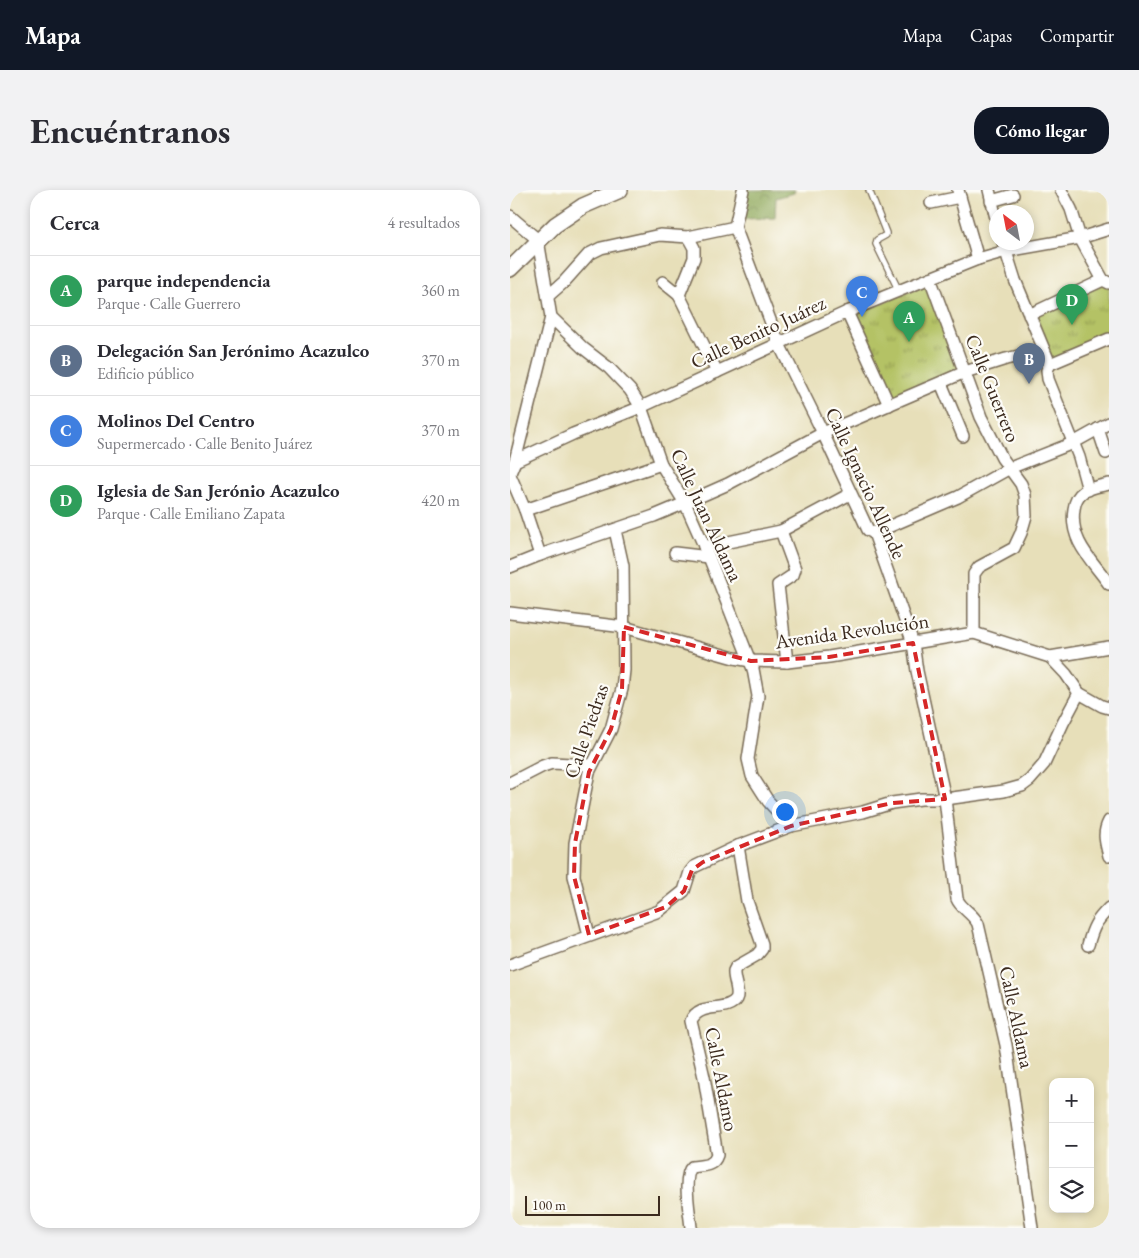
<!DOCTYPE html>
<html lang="es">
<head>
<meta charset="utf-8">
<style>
  :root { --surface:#fff; --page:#f2f2f3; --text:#2b2b33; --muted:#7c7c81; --line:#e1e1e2; --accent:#111827 }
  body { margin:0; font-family:"EB Garamond",serif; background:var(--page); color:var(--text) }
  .controls { position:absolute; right:15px; bottom:15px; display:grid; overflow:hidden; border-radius:10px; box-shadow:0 2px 8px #0003 }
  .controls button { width:45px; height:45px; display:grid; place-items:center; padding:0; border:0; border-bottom:1px solid var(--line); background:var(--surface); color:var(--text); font:25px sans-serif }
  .compass { position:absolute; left:479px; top:15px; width:45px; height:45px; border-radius:50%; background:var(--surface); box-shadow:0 2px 8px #0003; rotate:328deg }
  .scale { position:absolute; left:15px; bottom:12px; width:135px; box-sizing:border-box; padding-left:5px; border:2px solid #3b2a1e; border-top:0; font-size:14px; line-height:18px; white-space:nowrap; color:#3b2a1e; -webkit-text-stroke:4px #fdfcf7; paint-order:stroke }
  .you { position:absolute; left:274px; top:621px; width:18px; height:18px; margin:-12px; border:4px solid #fff; border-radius:50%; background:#1a73e8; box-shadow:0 0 0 8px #1a73e833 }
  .badge { display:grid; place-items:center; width:32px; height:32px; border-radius:50%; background:var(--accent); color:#fff; font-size:16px; font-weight:700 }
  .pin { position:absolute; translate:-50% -41px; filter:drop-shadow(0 1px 2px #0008) }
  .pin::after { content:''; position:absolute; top:26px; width:18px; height:15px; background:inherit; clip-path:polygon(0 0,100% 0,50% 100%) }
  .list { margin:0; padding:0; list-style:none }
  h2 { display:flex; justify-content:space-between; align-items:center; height:65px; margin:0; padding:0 20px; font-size:21px }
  h2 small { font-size:16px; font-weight:400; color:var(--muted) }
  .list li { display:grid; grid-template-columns:32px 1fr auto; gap:15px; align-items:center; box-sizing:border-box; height:70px; padding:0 20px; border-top:1px solid var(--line) }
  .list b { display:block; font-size:19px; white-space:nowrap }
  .list p { margin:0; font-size:16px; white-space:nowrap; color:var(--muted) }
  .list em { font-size:16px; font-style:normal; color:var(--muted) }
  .icon { flex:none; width:28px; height:28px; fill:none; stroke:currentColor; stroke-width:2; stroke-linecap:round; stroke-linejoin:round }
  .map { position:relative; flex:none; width:599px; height:1038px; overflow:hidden; border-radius:20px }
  header { display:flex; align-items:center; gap:30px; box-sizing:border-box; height:70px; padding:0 25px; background:var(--accent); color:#fff }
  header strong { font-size:24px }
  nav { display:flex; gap:28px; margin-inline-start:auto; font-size:18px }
  .intro { display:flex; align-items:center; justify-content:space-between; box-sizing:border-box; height:120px; padding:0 30px }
  h1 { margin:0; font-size:35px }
  .button { padding:12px 22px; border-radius:20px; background:var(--accent); color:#fff; font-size:18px; font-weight:700 }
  main { display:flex; gap:30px; padding:0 30px }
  aside { flex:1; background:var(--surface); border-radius:20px; box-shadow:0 2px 8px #0003 }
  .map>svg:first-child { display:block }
  .forest { fill:url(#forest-crowns); stroke:#65693c }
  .park { fill:url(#park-tufts); stroke:#787642 }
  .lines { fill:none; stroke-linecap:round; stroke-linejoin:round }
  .service-casing { stroke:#776954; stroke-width:8 }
  .minor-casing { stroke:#776954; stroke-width:14 }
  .secondary-casing { stroke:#776954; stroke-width:18 }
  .service { stroke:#fff; stroke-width:5.5 }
  .minor { stroke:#fff; stroke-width:11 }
  .secondary { stroke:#fff; stroke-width:15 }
  .marked { fill:none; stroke:#d62828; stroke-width:4; stroke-dasharray:10 6; stroke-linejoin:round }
  .labels { text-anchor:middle; stroke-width:4.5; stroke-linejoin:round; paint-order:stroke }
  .street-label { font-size:20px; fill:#3b2a1e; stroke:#fdfcf7 }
</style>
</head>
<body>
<header>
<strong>Mapa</strong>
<nav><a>Mapa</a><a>Capas</a><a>Compartir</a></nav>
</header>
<div class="intro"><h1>Encuéntranos</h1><a class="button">Cómo llegar</a></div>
<main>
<aside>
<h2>Cerca<small>4 resultados</small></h2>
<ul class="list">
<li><span class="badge" style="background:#2e9e5b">A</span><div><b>parque independencia</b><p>Parque · Calle Guerrero</p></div><em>360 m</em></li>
<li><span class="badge" style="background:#5c6f8a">B</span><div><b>Delegación San Jerónimo Acazulco</b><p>Edificio público</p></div><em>370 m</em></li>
<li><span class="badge" style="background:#3f7fe0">C</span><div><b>Molinos Del Centro</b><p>Supermercado · Calle Benito Juárez</p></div><em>370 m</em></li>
<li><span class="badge" style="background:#2e9e5b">D</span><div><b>Iglesia de San Jerónio Acazulco</b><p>Parque · Calle Emiliano Zapata</p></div><em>420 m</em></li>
</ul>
</aside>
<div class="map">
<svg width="599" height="1038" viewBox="0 0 599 1038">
  <defs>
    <pattern id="forest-crowns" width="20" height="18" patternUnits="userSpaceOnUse" patternTransform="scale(1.25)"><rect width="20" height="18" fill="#8fa85a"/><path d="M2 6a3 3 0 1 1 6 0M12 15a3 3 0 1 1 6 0" fill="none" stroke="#76894a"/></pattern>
    <pattern id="park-tufts" width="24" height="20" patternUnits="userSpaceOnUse" patternTransform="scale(1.25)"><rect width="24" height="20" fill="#b4c265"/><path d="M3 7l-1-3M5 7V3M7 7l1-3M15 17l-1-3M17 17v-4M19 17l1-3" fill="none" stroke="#949e53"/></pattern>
  </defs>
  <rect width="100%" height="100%" fill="#fdfcf7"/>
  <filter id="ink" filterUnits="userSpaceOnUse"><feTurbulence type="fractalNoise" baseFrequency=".02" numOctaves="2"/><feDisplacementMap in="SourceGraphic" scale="10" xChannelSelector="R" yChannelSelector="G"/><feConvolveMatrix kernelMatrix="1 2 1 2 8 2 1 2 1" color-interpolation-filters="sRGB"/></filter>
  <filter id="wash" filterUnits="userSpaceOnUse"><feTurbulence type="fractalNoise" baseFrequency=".0096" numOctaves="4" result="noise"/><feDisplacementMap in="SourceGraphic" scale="20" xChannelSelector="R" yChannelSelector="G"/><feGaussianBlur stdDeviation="1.12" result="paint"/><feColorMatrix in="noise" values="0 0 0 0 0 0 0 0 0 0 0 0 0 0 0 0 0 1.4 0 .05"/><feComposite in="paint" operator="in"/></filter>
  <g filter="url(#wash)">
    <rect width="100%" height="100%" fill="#e7dfb9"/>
    <path class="forest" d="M233,0h52l-1,3 -18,5 -1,20 -33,1z"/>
    <g class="park">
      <path d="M418,94l35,86 -55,25 -17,1 -39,-81z"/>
      <path d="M593,94l6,3v48l-57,26 -22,-45z"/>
    </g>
  </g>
  <g filter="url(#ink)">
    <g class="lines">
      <g class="service-casing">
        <path id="service" d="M359,0l17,43v2l-9,5 -1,4 23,47"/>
      </g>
      <g class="minor-casing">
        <g id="minor">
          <path d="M448,0l20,69"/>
          <path d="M479,0l8,32"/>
          <path d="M551,0l10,19 9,29 23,42 6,3"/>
          <path d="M481,11l22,-6"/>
          <path d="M421,13l29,-6"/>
          <path d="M0,26l28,24 13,77 32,31 26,20 21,22 11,17 20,57 24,39 24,54 44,112 5,27 -10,63 4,17 16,25 23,25"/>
          <path d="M225,37l44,117 44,89 45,97 6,3 39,110 4,28 28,128 12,100c4,10 16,14 21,25l28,121 26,183"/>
          <path d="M225,37l8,-37"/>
          <path d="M178,47l6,11v10l-15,37 38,77"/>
          <path d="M493,52l12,38 35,84 -3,6 1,9 31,78 9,33"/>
          <path d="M420,88l51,139 21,41 19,26 4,11 1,21 -5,17 -7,15 -35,19 -5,7v59"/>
          <path d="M153,92l16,13"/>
          <path d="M38,106l16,-14 25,-28 12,-6 59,-13 28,2 47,-10"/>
          <path d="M337,122l42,93"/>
          <path d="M519,125l74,-35"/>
          <path d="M540,174l59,-25"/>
          <path d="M431,193l22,53"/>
          <path d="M588,239l8,24"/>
          <path d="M5,271l58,-27 68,-27 206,-95 66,-27 65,-26 28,-8 74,-13 29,-9"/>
          <path d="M0,283l5,-12 36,-144"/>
          <path d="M0,285l15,35 15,45"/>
          <path d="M599,294c-8,2 -19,3 -26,8 -6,4 -8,10 -9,17 -5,32 18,51 35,75"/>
          <path d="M15,320l136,-46"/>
          <path d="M271,341l14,38 -2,6 -15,10 9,77"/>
          <path d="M364,343l84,-36 52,-29 63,-25 36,-20"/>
          <path d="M194,357l77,-16 69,-37"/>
          <path d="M165,363l34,4"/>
          <path d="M0,377l30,-12 114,-39 31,-13 43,-19 95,-51 142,-61 41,-13 38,-9"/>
          <path d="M0,423l114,14 110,31 17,3 36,1 42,-5 145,-24 76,24 59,-10"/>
          <path d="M540,467l16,17 13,19 23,13 7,2"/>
          <path d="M0,593l33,-17 9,-3 39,2"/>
          <path d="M599,631c-7,13 -3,22 0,35"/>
          <path d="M79,745l-15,-59 1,-33 14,-71 22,-43 11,-40 2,-19 -1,-104 -8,-36"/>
          <path d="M578,755c5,-18 8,-24 21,-37"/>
          <path d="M0,775l149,-54 25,-20 6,-19 4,-5 44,-21 53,-20 72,-14 29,-9 29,-4h24l59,-8 18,-5 8,-6 14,-16 19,-41 16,-30"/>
          <path d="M181,1038c-1,-14 -9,-52 1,-61 11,-2 21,0 25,-12l-13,-78 -13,-56c8,-20 36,-8 45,-22 4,-7 -3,-20 -2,-28l2,-4 21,-12 5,-6v-5l-15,-43 -9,-55"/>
        </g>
      </g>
      <g class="secondary-casing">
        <path id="secondary" d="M0,79l45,-44 28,-19 37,-16"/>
      </g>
      <use href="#service" class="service"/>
      <use href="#minor" class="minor"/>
      <use href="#secondary" class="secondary"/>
    </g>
  </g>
  <path class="marked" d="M114,437l127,34 78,-4 84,-14 32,156 -53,4 -101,23 -88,36 -11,8 -8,21 -18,16 -77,28 -15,-59 1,-33 14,-71 22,-43 11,-40z"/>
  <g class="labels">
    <g class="street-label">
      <text transform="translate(248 142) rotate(-25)" y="7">Calle Benito Juárez</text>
      <text transform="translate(483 198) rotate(68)" y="7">Calle Guerrero</text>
      <text transform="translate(356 293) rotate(65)" y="7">Calle Ignacio Allende</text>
      <text transform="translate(197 325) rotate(65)" y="7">Calle Juan Aldama</text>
      <text transform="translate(342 441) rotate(-8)" y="7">Avenida Revolución</text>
      <text transform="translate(76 541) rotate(-71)" y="7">Calle Piedras</text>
      <text transform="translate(507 827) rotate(78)" y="7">Calle Aldama</text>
      <text transform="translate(212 889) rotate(79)" y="7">Calle Aldamo</text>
    </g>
  </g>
</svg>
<div class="controls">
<button>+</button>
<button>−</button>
<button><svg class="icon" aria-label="layers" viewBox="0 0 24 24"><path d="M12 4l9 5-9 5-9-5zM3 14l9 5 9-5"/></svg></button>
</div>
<svg class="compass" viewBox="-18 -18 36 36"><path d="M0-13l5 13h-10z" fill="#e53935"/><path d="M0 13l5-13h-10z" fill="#7c7c81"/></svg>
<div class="scale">100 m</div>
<div class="you"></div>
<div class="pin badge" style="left:399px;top:152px;background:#2e9e5b">A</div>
<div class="pin badge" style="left:519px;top:194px;background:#5c6f8a">B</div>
<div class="pin badge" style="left:352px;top:127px;background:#3f7fe0">C</div>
<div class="pin badge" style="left:562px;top:135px;background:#2e9e5b">D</div>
</div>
</main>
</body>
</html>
